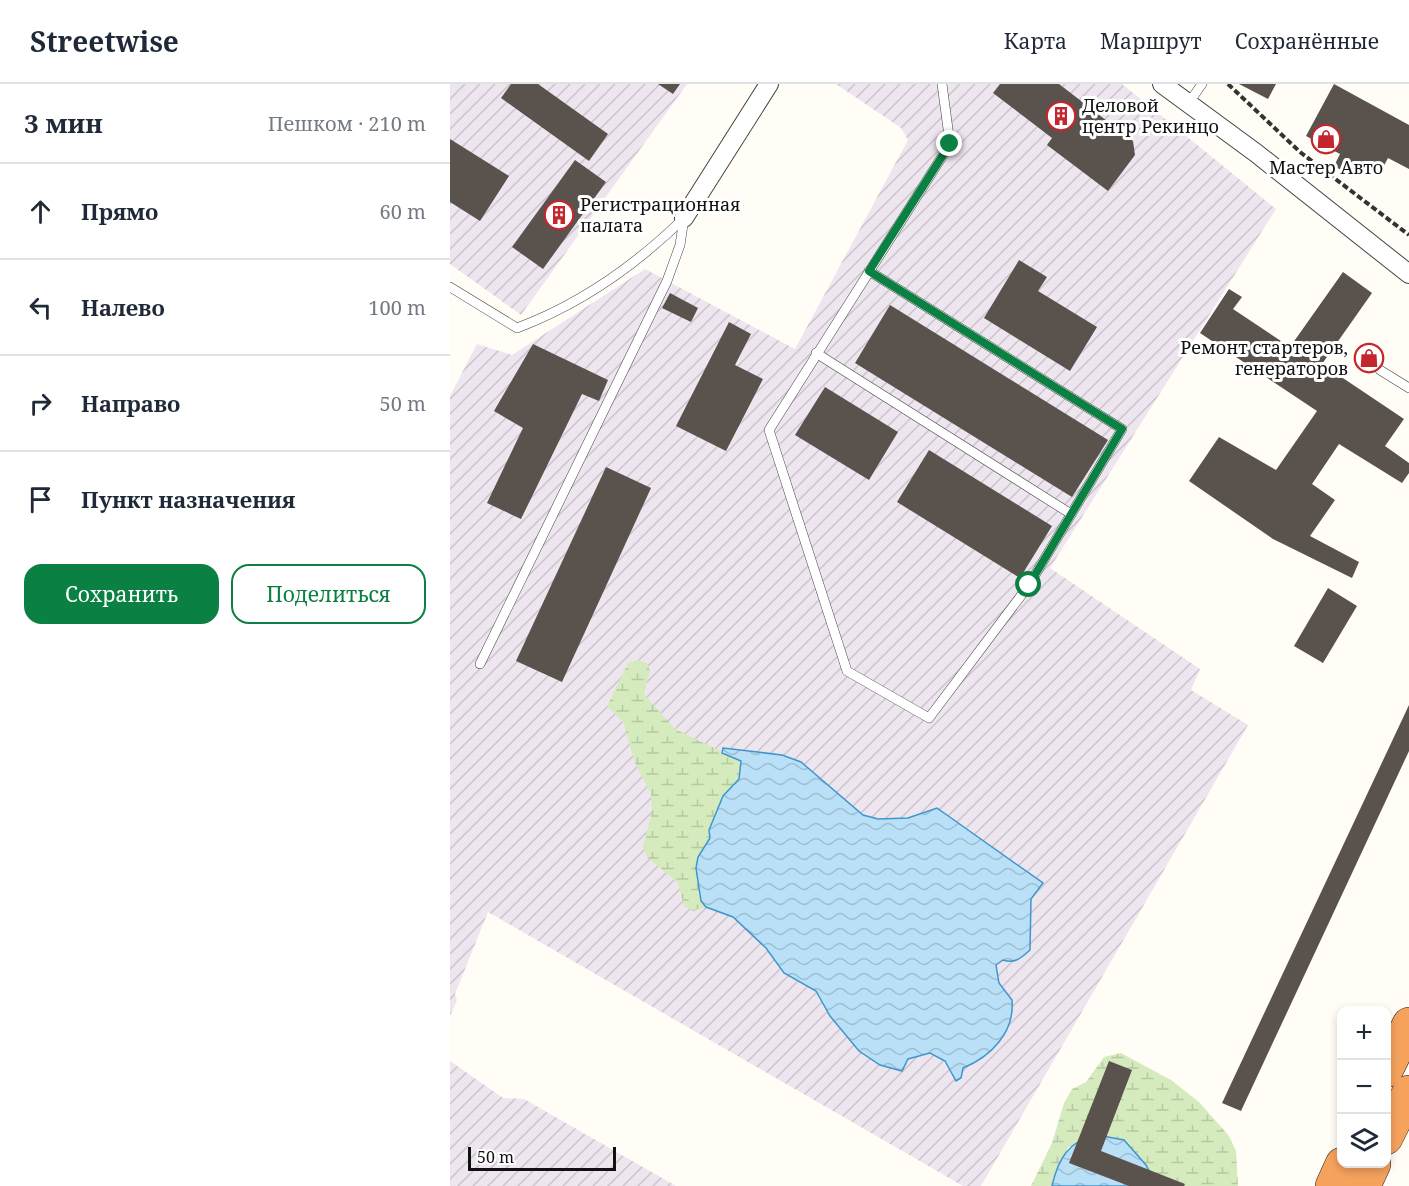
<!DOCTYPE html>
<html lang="ru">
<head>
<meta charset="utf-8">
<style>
  :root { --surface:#fff; --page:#f6f6f7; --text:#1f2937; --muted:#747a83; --line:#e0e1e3; --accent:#0b8043 }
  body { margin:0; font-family:"Noto Serif",serif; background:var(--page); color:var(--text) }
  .controls { position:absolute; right:18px; bottom:18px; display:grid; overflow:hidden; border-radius:12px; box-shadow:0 3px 9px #0003 }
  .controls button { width:54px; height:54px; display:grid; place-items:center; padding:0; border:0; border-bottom:2px solid var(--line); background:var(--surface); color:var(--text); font:30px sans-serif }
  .scale { position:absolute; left:18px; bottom:15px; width:148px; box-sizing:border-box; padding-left:6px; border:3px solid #111; border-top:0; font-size:16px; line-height:21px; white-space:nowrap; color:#111; -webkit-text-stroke:4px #fff; paint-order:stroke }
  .stop { position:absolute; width:18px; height:18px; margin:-14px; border:4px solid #0b8043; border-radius:50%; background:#fff }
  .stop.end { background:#0b8043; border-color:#fff; box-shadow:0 2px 6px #0008 }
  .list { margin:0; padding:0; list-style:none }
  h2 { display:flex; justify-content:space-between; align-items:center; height:78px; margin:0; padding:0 24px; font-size:26px }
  h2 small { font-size:20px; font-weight:400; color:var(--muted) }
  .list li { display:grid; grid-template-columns:39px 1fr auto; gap:18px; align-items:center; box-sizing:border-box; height:96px; padding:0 24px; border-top:2px solid var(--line) }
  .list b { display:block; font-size:22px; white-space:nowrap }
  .list em { font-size:20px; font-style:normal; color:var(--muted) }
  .actions { display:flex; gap:12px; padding:18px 24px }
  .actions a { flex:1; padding:14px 0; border:2px solid var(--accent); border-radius:18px; text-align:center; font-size:21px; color:var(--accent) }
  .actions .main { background:var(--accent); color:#fff }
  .icon { flex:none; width:33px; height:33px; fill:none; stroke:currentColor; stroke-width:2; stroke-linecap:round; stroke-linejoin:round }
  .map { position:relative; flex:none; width:959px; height:1102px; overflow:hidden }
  header { display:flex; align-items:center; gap:36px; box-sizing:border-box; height:84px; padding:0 30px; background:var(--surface); border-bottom:2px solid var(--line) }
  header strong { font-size:28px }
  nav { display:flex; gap:33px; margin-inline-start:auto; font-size:21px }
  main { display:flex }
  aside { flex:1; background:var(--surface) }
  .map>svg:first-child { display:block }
  .industrial { fill:url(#industrial-furrows) }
  .wetland { fill:url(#wetland-marsh) }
  .water { fill:url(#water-waves); stroke:#3f96cf; stroke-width:1.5 }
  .building { fill:#5a524d }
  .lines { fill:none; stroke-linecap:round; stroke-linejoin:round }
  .lane-casing { stroke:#444; stroke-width:10 }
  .street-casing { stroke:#444; stroke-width:20 }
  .highway-casing { stroke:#222; stroke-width:34 }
  .path { stroke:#333; stroke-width:4; stroke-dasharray:6 3; stroke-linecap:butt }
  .lane { stroke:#fff; stroke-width:9 }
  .street { stroke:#fff; stroke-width:18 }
  .highway { stroke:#f5a25d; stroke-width:33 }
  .route { stroke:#0b8043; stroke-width:8 }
  .labels { text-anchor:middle; stroke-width:6; stroke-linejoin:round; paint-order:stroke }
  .poi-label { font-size:18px; fill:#111; stroke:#fff; text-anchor:start }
</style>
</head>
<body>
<header>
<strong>Streetwise</strong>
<nav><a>Карта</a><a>Маршрут</a><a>Сохранённые</a></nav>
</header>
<main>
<aside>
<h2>3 мин<small>Пешком · 210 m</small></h2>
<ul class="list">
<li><svg class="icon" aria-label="ahead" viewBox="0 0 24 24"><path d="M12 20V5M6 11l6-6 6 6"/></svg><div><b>Прямо</b></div><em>60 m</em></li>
<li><svg class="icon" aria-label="left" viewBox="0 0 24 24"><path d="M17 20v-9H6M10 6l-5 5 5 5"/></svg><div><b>Налево</b></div><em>100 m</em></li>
<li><svg class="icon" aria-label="right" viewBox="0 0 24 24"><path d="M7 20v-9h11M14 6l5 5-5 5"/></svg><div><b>Направо</b></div><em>50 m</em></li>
<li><svg class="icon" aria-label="arrive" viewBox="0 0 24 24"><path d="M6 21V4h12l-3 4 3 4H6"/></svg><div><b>Пункт назначения</b></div></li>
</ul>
<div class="actions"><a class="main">Сохранить</a><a>Поделиться</a></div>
</aside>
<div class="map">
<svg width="959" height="1102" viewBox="0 0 959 1102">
  <defs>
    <pattern id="industrial-furrows" width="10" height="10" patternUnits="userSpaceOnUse" patternTransform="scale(1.5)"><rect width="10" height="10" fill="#eee6ef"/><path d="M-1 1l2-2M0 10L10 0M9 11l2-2" fill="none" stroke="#cbc4cc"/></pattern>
    <pattern id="wetland-marsh" width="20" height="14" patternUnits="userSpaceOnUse" patternTransform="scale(1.5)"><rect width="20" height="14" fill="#d5ebbd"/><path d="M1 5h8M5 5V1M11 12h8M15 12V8" fill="none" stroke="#b6c8a1"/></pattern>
    <pattern id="water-waves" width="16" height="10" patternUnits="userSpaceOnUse" patternTransform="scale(1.5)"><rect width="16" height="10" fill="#b9e0f7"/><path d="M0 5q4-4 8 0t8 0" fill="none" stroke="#9ebfd3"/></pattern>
  </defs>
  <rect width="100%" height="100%" fill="#fffdf5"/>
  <g class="industrial">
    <path d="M0,0h237l-166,231 -71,-51z"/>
    <path d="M386,0h286l154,125 -226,359 150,101 -9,21 57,35 -267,461h-18l-475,-274 -33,82 2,6 -7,16v-620l27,-52 35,11 133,-86 150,80 113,-209 -7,-12z"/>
    <path d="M0,977l53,37 21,1 152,87h-226z"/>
  </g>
  <g class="wetland">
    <path d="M188,576l9,3 3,8 -6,23 31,35 66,32 -2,18 -16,18 -13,41 -12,19 3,44 5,6 -13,4 -9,-5 -6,-23 -31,-26 -4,-11 9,-34 -1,-18 -16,-31 -12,-41 -16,-16 21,-43z"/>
    <path d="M671,969l50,27 28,22 30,34 7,15 2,35h-81l-11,-21 -22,-25 -56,7 -16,39h-21l21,-43 12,-40 8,-14 14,-7 18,-25z"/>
  </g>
  <g class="water">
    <path d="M273,664l59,7 19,7 62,53 15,4 30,-1 29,-10 106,75 -12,16 -1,51c-9,8 -15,14 -27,10l-7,5 3,18 13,17c3,33 -22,57 -49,68l-2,10 -5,3 -11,-20 -15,-8 -22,6 -6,12 -22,-6 -21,-14 -29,-35 -14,-25 -32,-18 -18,-25 -33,-31 -27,-10 -5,-6 -5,-33 2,-11 12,-19 -1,-8 14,-34 16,-17 2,-18 -19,-8z"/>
    <path d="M647,1051l27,5 22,25 11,21h-105c6,-27 17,-46 45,-51z"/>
  </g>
  <g class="building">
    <path d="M61,0h27l70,50 -19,27 -88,-63z"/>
    <path d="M208,0h22l-7,10z"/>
    <path d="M550,0h59l74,57 2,14 -27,36 -61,-46 5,-7 -59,-45z"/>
    <path d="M789,0h37l-8,15z"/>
    <path d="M884,0l75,41v44l-21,-11 -9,17 -22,-12 -7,12 -16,-9 6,-12 -34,-18z"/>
    <path d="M0,55l59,37 -29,45 -30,-19z"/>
    <path d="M125,76l31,22 -63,87 -31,-22z"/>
    <path d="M569,176l28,17 -9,14 59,36 -27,44 -86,-53z"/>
    <path d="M893,188l29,21 -50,71 82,55 -19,27 24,17v10l-7,10 -63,-39 -27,40 23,16 -25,36 49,26 -7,16 -79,-39 -84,-58 30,-44 57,33 41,-59 -117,-78 29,-44 13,8 -9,12 57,38z"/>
    <path d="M220,209l28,15 -7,14 -29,-14z"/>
    <path d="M440,221l218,135 -36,57 -217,-134z"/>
    <path d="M279,238l22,12 -16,31 28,14 -37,72 -50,-25z"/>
    <path d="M83,260l75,36 -9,21 -17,-7 -61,125 -34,-16 36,-75 -29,-17z"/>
    <path d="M375,303l73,45 -29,48 -74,-45z"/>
    <path d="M479,366l123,76 -32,52 -123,-76z"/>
    <path d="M156,383l45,21 -89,194 -46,-21z"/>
    <path d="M878,504l29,18 -34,57 -29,-17z"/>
    <path d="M959,621v46l-168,360 -19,-8z"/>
    <path d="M659,977l23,9 -31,81 84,33 -1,2h-55l-60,-23z"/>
  </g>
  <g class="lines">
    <g class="lane-casing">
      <g id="lane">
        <path d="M738,20l14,-20"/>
        <path d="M419,187l253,158 -93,156 -100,133 -82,-47 -78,-241 181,-286 -8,-60"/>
        <path d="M0,203l67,41c64,-24 118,-62 167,-110"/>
        <path d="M366,269l255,161"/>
        <path d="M930,286l29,18"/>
        <path d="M30,580l187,-383 13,-36 4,-27"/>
      </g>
    </g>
    <g class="street-casing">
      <g id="street">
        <path d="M712,0l94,69 153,121"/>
        <path d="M234,134l85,-134"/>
      </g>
    </g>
    <g class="highway-casing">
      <g id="highway">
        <path d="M936,987l23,-47"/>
        <path d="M936,1054l23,-46"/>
        <path d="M882,1102l10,-22"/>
        <path d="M914,1102l10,-22"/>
      </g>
    </g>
    <path class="path" d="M778,0l72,68 109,83"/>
    <use href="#lane" class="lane"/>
    <use href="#street" class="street"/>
    <use href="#highway" class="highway"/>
  </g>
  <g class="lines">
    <path class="route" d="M500,60l-81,127 253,158 -93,156"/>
  </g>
  <defs>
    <g id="building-ring" transform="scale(1.5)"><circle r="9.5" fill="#fff" stroke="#c4262e" stroke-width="1.5"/><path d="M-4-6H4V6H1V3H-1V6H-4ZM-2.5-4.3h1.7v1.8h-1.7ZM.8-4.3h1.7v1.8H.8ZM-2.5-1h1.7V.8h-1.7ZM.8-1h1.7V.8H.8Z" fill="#c4262e"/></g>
    <g id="shop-ring" transform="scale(1.5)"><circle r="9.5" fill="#fff" stroke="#c4262e" stroke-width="1.5"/><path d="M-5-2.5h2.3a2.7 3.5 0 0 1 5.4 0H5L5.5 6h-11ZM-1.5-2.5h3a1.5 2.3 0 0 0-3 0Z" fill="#c4262e"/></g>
  </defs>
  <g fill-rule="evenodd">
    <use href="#building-ring" x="611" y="32"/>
    <use href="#shop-ring" x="876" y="55"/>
    <use href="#building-ring" x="109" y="131"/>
    <use href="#shop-ring" x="919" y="274"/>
  </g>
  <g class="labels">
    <g class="poi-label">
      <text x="632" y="28">Деловой<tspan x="632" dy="21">центр Рекинцо</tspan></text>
      <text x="876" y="90" text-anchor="middle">Мастер Авто</text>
      <text x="130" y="127">Регистрационная<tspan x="130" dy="21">палата</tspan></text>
      <text x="898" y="270" text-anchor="end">Ремонт стартеров,<tspan x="898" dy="21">генераторов</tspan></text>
    </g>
  </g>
</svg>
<div class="controls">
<button>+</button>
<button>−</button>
<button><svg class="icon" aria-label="layers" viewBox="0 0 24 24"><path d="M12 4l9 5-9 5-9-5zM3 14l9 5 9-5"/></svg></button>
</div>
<div class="scale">50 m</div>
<div class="stop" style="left:579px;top:501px"></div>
<div class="stop end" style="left:500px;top:60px"></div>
</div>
</main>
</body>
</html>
